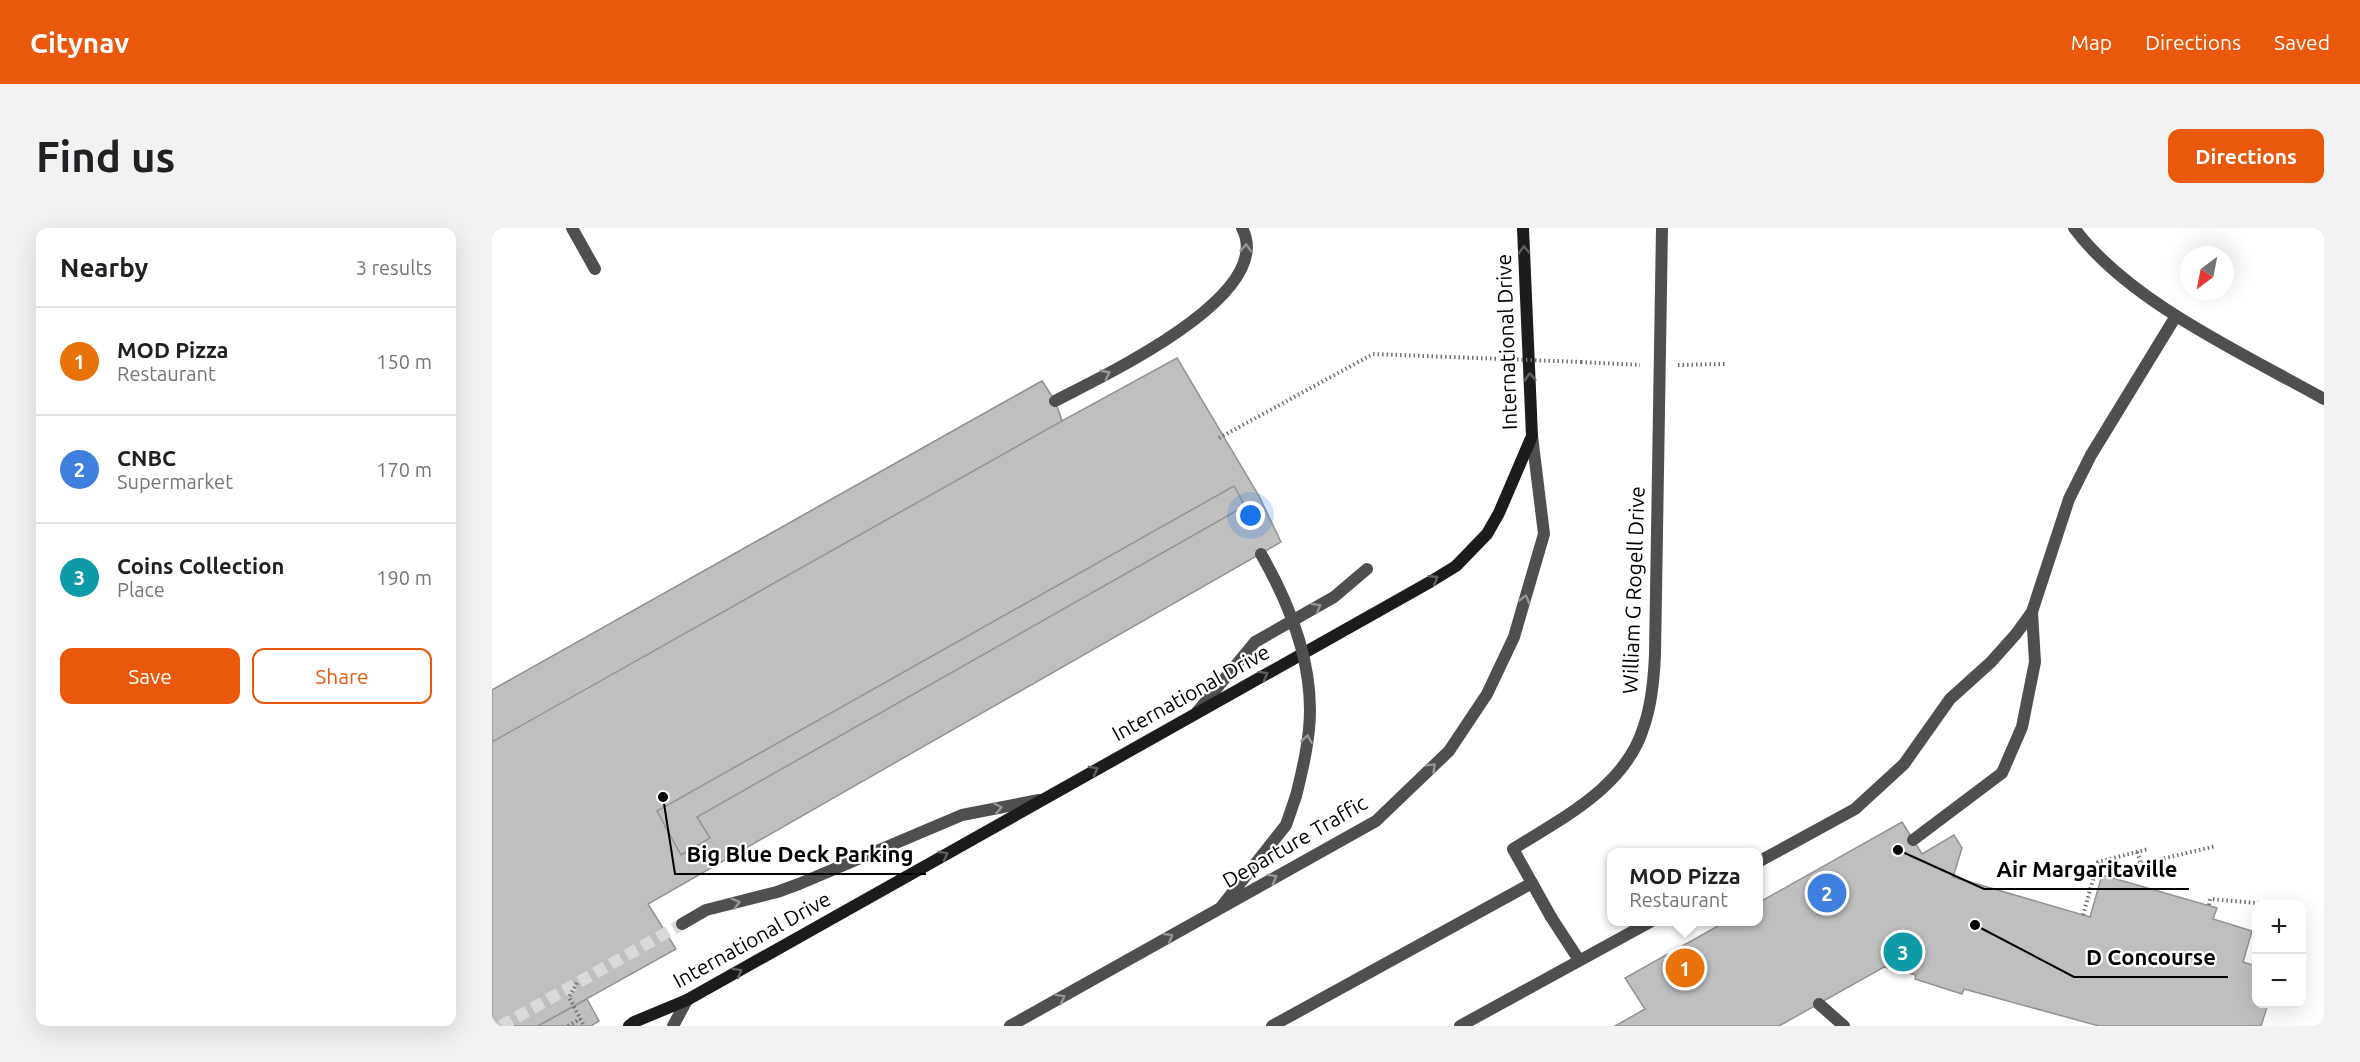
<!DOCTYPE html>
<html lang="en">
<head>
<meta charset="utf-8">
<style>
  :root { --surface:#fff; --page:#f2f2f2; --text:#202124; --muted:#757577; --line:#e0e0e0; --accent:#ea580c }
  body { margin:0; font-family:Ubuntu,sans-serif; background:var(--page); color:var(--text) }
  .controls { position:absolute; right:18px; bottom:18px; display:grid; overflow:hidden; border-radius:12px; box-shadow:0 6px 24px #0002 }
  .controls button { width:54px; height:54px; display:grid; place-items:center; padding:0; border:0; border-bottom:2px solid var(--line); background:var(--surface); color:var(--text); font:30px sans-serif }
  .compass { position:absolute; left:1688px; top:18px; width:54px; height:54px; border-radius:50%; background:var(--surface); box-shadow:0 6px 24px #0002; rotate:212deg }
  .you { position:absolute; left:759px; top:288px; width:21px; height:21px; margin:-15px; border:4px solid #fff; border-radius:50%; background:#1a73e8; box-shadow:0 0 0 9px #1a73e833 }
  .badge { display:grid; place-items:center; width:39px; height:39px; border-radius:50%; background:var(--accent); color:#fff; font-size:20px; font-weight:700 }
  .pin { position:absolute; translate:-50% -50%; border:3px solid #fff; box-shadow:0 2px 6px #0006 }
  .popup { position:absolute; left:1115px; top:620px; width:156px; height:78px; box-sizing:border-box; display:grid; place-content:center; border-radius:12px; background:var(--surface); filter:drop-shadow(0 2px 4px #0005); font-size:20px; white-space:nowrap; color:var(--muted) }
  .popup b { font-size:22px; color:var(--text) }
  .popup::after { content:''; position:absolute; left:50%; top:100%; margin-left:-12px; border:12px solid transparent; border-top-color:var(--surface) }
  .list { margin:0; padding:0; list-style:none }
  h2 { display:flex; justify-content:space-between; align-items:center; height:78px; margin:0; padding:0 24px; font-size:26px }
  h2 small { font-size:20px; font-weight:400; color:var(--muted) }
  .list li { display:grid; grid-template-columns:39px 1fr auto; gap:18px; align-items:center; box-sizing:border-box; height:108px; padding:0 24px; border-top:2px solid var(--line) }
  .list b { display:block; font-size:22px; white-space:nowrap }
  .list p { margin:0; font-size:20px; white-space:nowrap; color:var(--muted) }
  .list em { font-size:20px; font-style:normal; color:var(--muted) }
  .actions { display:flex; gap:12px; padding:18px 24px }
  .actions a { flex:1; padding:14px 0; border:2px solid var(--accent); border-radius:12px; text-align:center; font-size:21px; color:var(--accent) }
  .actions .main { background:var(--accent); color:#fff }
  .map { position:relative; flex:none; width:1832px; height:798px; overflow:hidden; border-radius:12px }
  header { display:flex; align-items:center; gap:36px; box-sizing:border-box; height:84px; padding:0 30px; background:var(--accent); color:#fff }
  header strong { font-size:28px }
  nav { display:flex; gap:33px; margin-inline-start:auto; font-size:21px }
  .intro { display:flex; align-items:center; justify-content:space-between; box-sizing:border-box; height:144px; padding:0 36px }
  h1 { margin:0; font-size:42px }
  .button { padding:15px 27px; border-radius:12px; background:var(--accent); color:#fff; font-size:21px; font-weight:700 }
  main { display:flex; gap:36px; padding:0 36px }
  aside { flex:1; background:var(--surface); border-radius:12px; box-shadow:0 6px 24px #0002 }
  .map>svg:first-child { display:block }
  .building { fill:#bfbfbf; stroke:#939393; stroke-width:1.5 }
  .lines { fill:none; stroke-linecap:round; stroke-linejoin:round }
  .street-tunnel { stroke:#d9d9d9; stroke-width:12; stroke-dasharray:12 6; stroke-linecap:butt }
  .path { stroke:#717171; stroke-width:4; stroke-dasharray:1.5 3; stroke-linecap:butt }
  .lane { stroke:#4f4f4f; stroke-width:12 }
  .street { stroke:#4f4f4f; stroke-width:12 }
  .secondary { stroke:#1c1c1c; stroke-width:12 }
  .path-bridge { stroke:#717171; stroke-width:4; stroke-dasharray:1.5 3; stroke-linecap:butt }
  .lane-bridge { stroke:#4f4f4f; stroke-width:12 }
  .oneway { stroke:#959595 }
  .oneway2 { stroke:#606060 }
  .labels { text-anchor:middle; stroke-width:4.5; stroke-linejoin:round; paint-order:stroke }
  .street-label { font-size:21px; fill:#000; stroke:#fff }
  .leader { fill:none; stroke:#000; stroke-width:2 }
  .callout-dot { fill:#000; stroke:#fff; stroke-width:2 }
  .callout-label { font-size:22px; text-anchor:middle; font-weight:bold; fill:#000; stroke:#fff; stroke-width:4.5; stroke-linejoin:round; paint-order:stroke }
</style>
</head>
<body>
<header>
<strong>Citynav</strong>
<nav><a>Map</a><a>Directions</a><a>Saved</a></nav>
</header>
<div class="intro"><h1>Find us</h1><a class="button">Directions</a></div>
<main>
<aside>
<h2>Nearby<small>3 results</small></h2>
<ul class="list">
<li><span class="badge" style="background:#e8710a">1</span><div><b>MOD Pizza</b><p>Restaurant</p></div><em>150 m</em></li>
<li><span class="badge" style="background:#3f7fe0">2</span><div><b>CNBC</b><p>Supermarket</p></div><em>170 m</em></li>
<li><span class="badge" style="background:#0f9aa8">3</span><div><b>Coins Collection</b><p>Place</p></div><em>190 m</em></li>
</ul>
<div class="actions"><a class="main">Save</a><a>Share</a></div>
</aside>
<div class="map">
<svg width="1832" height="798" viewBox="0 0 1832 798">
  <rect width="100%" height="100%" fill="#fff"/>
  <g class="building">
    <path d="M685,130l82,138 22,46 -633,362 28,45 -138,77h-46v-336l550,-309 13,20 7,20z"/>
    <path d="M550,153l13,20 7,20 -570,321v-52z"/>
    <path d="M742,258l11,20 -548,311 13,21 -29,17 -24,-44z"/>
    <path d="M1410,594l20,32 32,-19 8,13 -9,29 137,40 12,-42 115,33 -4,11 39,12 -9,31 13,4v38h12l-7,22h-162l-135,-37 -2,5 -47,-15 1,-4 -32,-8 -105,59h-164l30,-17 -20,-31 100,-56h33v-19z"/>
    <path d="M95,771l12,22 -8,5h-53z"/>
  </g>
  <g class="lines">
    <path class="street-tunnel" d="M9,798l181,-102"/>
    <g class="path">
      <path d="M1089,134l59,3"/>
      <path d="M1186,137l47,-1"/>
      <path d="M1645,624l4,12"/>
      <path d="M1621,650l2,-8 101,-24"/>
      <path d="M1717,677l1,-6 58,5"/>
      <path d="M1591,687l15,-53 50,-13"/>
      <path d="M85,755l-8,14 15,29"/>
      <path d="M76,798l12,-7"/>
    </g>
    <g class="lane">
      <path d="M80,0l23,41"/>
      <path d="M1582,0c55,74 170,126 250,171"/>
      <path d="M563,173c45,-24 223,-105 187,-173"/>
      <path d="M705,484l58,-70 79,-45 33,-28"/>
      <path d="M1421,612l89,-67 20,-46 13,-65 -3,-50"/>
      <path d="M1266,634l97,-53 49,-45 46,-65 41,-37 25,-28 16,-22 37,-113 22,-44 85,-139"/>
      <path d="M730,678l64,-81 10,-29"/>
      <path d="M1059,689l28,43"/>
      <path d="M1327,776l25,22"/>
      <path d="M780,798l260,-143"/>
      <path d="M968,798l190,-104"/>
    </g>
    <g class="street">
      <path d="M1059,689l-38,-68c49,-31 113,-62 131,-123 8,-23 10,-47 11,-72l7,-426"/>
      <path d="M190,696l24,-14 71,-18 22,-8 163,-69 77,-15"/>
      <path d="M181,798l14,-26"/>
      <path d="M518,798l366,-205 73,-70 38,-57 27,-57 30,-103 -12,-98"/>
    </g>
    <path class="secondary" d="M137,798l5,-4 53,-22 743,-418 26,-16 31,-32 12,-21 33,-77 -9,-208"/>
    <path class="path-bridge" d="M727,210l154,-84 208,8"/>
    <path class="lane-bridge" d="M769,326c27,47 49,100 49,156 0,28 -7,58 -14,86"/>
  </g>
  <defs><path id="oneway-chevron" d="M-2-3.5L2.5 0L-2 3.5" fill="none" stroke-width="1.6" stroke-linecap="round" stroke-linejoin="round" transform="scale(1.5)"/></defs>
  <g class="oneway">
    <use href="#oneway-chevron" transform="translate(754 20) rotate(-88)"/>
    <use href="#oneway-chevron" transform="translate(614 146) rotate(-28)"/>
    <use href="#oneway-chevron" transform="translate(1033 371) rotate(-74)"/>
    <use href="#oneway-chevron" transform="translate(825 379) rotate(-30)"/>
    <use href="#oneway-chevron" transform="translate(815 511) rotate(-81)"/>
    <use href="#oneway-chevron" transform="translate(940 539) rotate(-44)"/>
    <use href="#oneway-chevron" transform="translate(506 580) rotate(-11)"/>
    <use href="#oneway-chevron" transform="translate(781 650) rotate(-29)"/>
    <use href="#oneway-chevron" transform="translate(244 675) rotate(-14)"/>
    <use href="#oneway-chevron" transform="translate(677 709) rotate(-30)"/>
    <use href="#oneway-chevron" transform="translate(569 770) rotate(-29)"/>
  </g>
  <g class="oneway2">
    <use href="#oneway-chevron" transform="translate(1032 22) rotate(-93)"/>
    <use href="#oneway-chevron" transform="translate(1038 149) rotate(-92)"/>
    <use href="#oneway-chevron" transform="translate(942 351) rotate(-32)"/>
    <use href="#oneway-chevron" transform="translate(772 447) rotate(-29)"/>
    <use href="#oneway-chevron" transform="translate(602 542) rotate(-29)"/>
    <use href="#oneway-chevron" transform="translate(452 627) rotate(-29)"/>
    <use href="#oneway-chevron" transform="translate(246 744) rotate(-29)"/>
  </g>
  <g class="labels">
    <g class="street-label">
      <text transform="translate(1015 114) rotate(-92)" y="7">International Drive</text>
      <text transform="translate(1142 362) rotate(-88)" y="7">William G Rogell Drive</text>
      <text transform="translate(699 465) rotate(-29)" y="7">International Drive</text>
      <text transform="translate(803 614) rotate(-30)" y="7">Departure Traffic</text>
      <text transform="translate(260 712) rotate(-29)" y="7">International Drive</text>
    </g>
  </g>
  <path class="leader" d="M171 569L183 646H434M1406 622L1492 661H1697M1483 697L1582 749H1736"/>
  <g class="callout-dot">
    <circle cx="171" cy="569" r="6"/>
    <circle cx="1406" cy="622" r="6"/>
    <circle cx="1483" cy="697" r="6"/>
  </g>
  <g class="callout-label">
    <text x="308" y="634">Big Blue Deck Parking</text>
    <text x="1595" y="649">Air Margaritaville</text>
    <text x="1659" y="737">D Concourse</text>
  </g>
</svg>
<div class="controls">
<button>+</button>
<button>−</button>
</div>
<svg class="compass" viewBox="-18 -18 36 36"><path d="M0-13l5 13h-10z" fill="#e53935"/><path d="M0 13l5-13h-10z" fill="#757577"/></svg>
<div class="you"></div>
<div class="pin badge" style="left:1193px;top:740px;background:#e8710a">1</div>
<div class="popup"><b>MOD Pizza</b>Restaurant</div>
<div class="pin badge" style="left:1335px;top:665px;background:#3f7fe0">2</div>
<div class="pin badge" style="left:1411px;top:724px;background:#0f9aa8">3</div>
</div>
</main>
</body>
</html>
